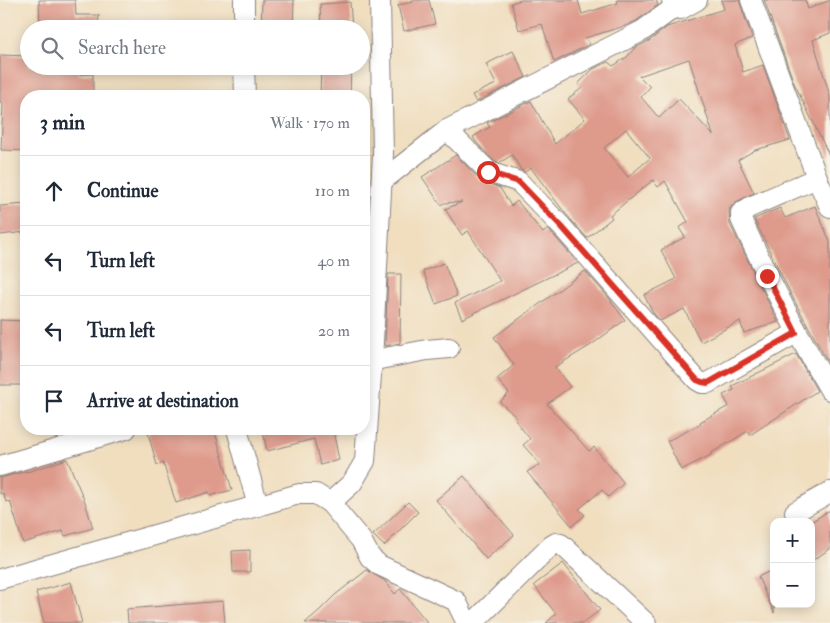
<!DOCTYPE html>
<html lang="en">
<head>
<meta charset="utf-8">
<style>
  :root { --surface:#fff; --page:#f2f2f3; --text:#1f2937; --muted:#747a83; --line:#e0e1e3 }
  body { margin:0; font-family:"IM FELL Double Pica",serif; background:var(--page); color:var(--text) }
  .controls { position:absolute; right:15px; bottom:15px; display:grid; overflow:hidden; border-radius:10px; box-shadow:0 2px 12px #0003 }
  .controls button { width:45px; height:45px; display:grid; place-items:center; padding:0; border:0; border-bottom:1px solid var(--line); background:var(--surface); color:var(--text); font:25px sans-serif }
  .stop { position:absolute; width:15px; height:15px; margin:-11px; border:4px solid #d93025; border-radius:50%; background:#fff }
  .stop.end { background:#d93025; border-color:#fff; box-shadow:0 1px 5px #0008 }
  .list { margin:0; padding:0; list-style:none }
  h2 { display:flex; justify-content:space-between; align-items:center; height:65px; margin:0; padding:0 20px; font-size:21px }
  h2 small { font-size:16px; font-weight:400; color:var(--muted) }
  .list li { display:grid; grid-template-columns:32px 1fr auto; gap:15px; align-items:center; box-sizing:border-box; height:70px; padding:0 20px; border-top:1px solid var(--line) }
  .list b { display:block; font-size:19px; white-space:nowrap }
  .list em { font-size:16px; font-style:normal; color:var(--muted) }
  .icon { flex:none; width:28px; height:28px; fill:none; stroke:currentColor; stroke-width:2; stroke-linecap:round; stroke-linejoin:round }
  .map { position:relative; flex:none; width:830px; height:623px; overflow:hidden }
  .search { position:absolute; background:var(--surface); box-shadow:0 2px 12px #0003; left:20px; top:20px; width:350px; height:55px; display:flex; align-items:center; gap:12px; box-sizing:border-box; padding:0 18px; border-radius:28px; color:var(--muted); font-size:19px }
  .panel { position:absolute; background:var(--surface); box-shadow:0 2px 12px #0003; left:20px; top:90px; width:350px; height:345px; border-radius:20px }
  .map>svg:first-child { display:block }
  .building { fill:#de9a8b; fill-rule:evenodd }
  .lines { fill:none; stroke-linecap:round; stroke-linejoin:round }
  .minor-casing { stroke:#89807d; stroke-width:22 }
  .minor { stroke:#fff; stroke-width:20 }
  .route { stroke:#d93025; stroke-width:6 }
</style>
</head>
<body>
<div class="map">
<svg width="830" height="623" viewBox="0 0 830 623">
  <rect width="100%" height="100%" fill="#f7f3e8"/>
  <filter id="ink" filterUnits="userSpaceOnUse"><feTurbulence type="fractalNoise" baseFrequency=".02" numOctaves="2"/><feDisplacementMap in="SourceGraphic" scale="10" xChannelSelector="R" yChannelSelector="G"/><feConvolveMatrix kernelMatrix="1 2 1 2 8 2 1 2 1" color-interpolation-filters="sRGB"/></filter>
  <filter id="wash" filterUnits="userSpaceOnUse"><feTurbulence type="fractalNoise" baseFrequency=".0096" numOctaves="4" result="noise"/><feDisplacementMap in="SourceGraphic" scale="20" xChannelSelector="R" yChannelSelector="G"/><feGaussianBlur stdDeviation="1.12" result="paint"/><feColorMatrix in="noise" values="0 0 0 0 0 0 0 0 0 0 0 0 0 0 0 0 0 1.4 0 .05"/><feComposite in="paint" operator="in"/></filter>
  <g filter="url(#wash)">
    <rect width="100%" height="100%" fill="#f0debf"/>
    <g id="blocks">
      <g class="building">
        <path d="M39,0h36l1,15h23l-1,14h-58z"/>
        <path d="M262,0h32l-1,29h-32z"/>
        <path d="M412,0h17l6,24 -31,7 -6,-26 15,-3z"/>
        <path d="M521,0h57l4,14 36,-11 -1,-3h39l2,5 -22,16 -11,5 -40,12 5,6 -36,18 -12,-38 -23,6 -8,-27z"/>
        <path d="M721,0h18l13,38 -17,7 8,27 20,-7 27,75 -35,10 -17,10 16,33 -20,10 -4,5 -1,5 1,11 48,98 -34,11 -4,-12 -39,21 -17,-33 -24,12 -8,-10 -8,-16 32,-16 -15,-29 24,-13 -6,-9 9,-6 -23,-41 -7,6 -5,-7 -43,35 2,3 -25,20 -22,-25 -34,-45 -6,4 -4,-2 -9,-15 -13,8 -4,-1 -19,-20 -3,-5 17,-10 -3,-4 44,-22 24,43 30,-25 -17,-20 14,-11 -4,-4 15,-15 15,-7 5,4 14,-9 8,-9 14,-7 18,-14 57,-18zM689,59l24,76 -34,-36 -20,19 -18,-21 9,-10 -11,-11zM626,129l24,29 -22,19 -24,-29z"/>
        <path d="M764,0h41l3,9 22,-9v33l-17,7 17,56v61l-36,-74z"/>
        <path d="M350,2l2,27h-31l-1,-25z"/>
        <path d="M513,51l13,26 -50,25 -4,-7 24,-11 -10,-20z"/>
        <path d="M0,55l29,1v10h49l1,9 14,-1v22h-67v55l-25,-1 2,-47h-3z"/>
        <path d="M321,66h30l-1,30h-30z"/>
        <path d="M456,155l25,26 19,7 11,18 6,-5 26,32 5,-4 30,34 -116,56 -7,-16 45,-22 -32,-50 -6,4 -17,-26 17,-7 -18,1 -3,2 -19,-28z"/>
        <path d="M26,204v28l-26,3v-29z"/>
        <path d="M815,206l15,36v124l-36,-66 -40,-81 26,-11 5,10z"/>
        <path d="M444,263l13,33 -21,8 -13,-33z"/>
        <path d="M585,271l24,27 16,22 -34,25 -36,22 15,20 -23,17 42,47 5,-4 30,36 -16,14 -6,-7 -23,19 6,6 -13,11 -45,-54 13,-8 -17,-19 7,-6 -15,-19 2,-2 -17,-16 9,-9 -12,-14 17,-14 -20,-28z"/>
        <path d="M388,274h13l-1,69 -15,3z"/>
        <path d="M0,320l26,1 -2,43h2v21h-26z"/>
        <path d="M796,354l21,37 -67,44 -2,-4 -38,23 1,1 -30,15 -14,-29 34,-17 -1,-2 29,-16 -6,-11 11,-5 -2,-4z"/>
        <path d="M163,429h51l18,61 -22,6 -1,-4 -33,11 -13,-40 -6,2 -9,-32z"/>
        <path d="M278,429h57l1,5 -2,1 5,25 -19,5 -6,-26 -47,12 -4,-19z"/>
        <path d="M67,459l18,43 8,26 -28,8 -2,-5 -40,12 -13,-42 -4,1 -3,-9 -3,1v-16l27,-7v1z"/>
        <path d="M464,476l50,59 -28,24 -50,-59z"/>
        <path d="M408,502l10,10 -34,34 -11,-11z"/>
        <path d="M830,510v39l-19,12v-39z"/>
        <path d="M250,550v22h-17l-1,-21z"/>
        <path d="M563,563l37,47 -17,13h-37l10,-9 -22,-29z"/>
        <path d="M774,569v44l-16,-36z"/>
        <path d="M367,570l18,11 10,13 5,-5 28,34h-123l15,-13 15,-15z"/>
        <path d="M71,582l11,41h-38l-8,-31z"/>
        <path d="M223,601l2,22h-97l-1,-14z"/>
      </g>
    </g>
  </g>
  <g filter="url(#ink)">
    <use href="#blocks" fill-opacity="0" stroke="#89807d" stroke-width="1"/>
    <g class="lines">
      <g class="minor-casing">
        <g id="minor">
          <path d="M672,0l3,7 6,2 16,-9"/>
          <path d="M751,0l68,183 11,24"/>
          <path d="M244,29v-29"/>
          <path d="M244,66l1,30"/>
          <path d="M447,130l42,42 30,10 43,45 135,153 5,3h6l88,-50"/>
          <path d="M817,178l-67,29 -9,6v6c27,59 56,115 89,171"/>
          <path d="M382,181l65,-51 195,-99 33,-24"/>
          <path d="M364,362l63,-12 22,-2"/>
          <path d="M237,429l21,77"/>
          <path d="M0,466l126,-37"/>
          <path d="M330,503l22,-20 13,-22 7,-101 11,-206 -3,-154"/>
          <path d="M795,512l35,-20"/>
          <path d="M0,579l299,-85h17l14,9 31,37 9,17 9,8 77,36 11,22"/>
          <path d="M473,623l78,-77 5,-3 5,1 85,79"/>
        </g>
      </g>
      <use href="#minor" class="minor"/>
    </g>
  </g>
  <g class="lines" filter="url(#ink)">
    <path class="route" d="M488,172l31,10 43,45 135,153 5,2 6,1 88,-50 -29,-57"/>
  </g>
</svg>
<div class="controls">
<button>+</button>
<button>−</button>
</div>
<div class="stop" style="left:488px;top:172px"></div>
<div class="stop end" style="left:767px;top:276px"></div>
<div class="search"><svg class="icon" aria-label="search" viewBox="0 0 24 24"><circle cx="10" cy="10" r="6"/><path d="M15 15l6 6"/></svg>Search here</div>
<section class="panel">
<h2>3 min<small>Walk · 170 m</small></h2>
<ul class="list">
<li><svg class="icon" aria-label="ahead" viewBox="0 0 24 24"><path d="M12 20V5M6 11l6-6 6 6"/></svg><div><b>Continue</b></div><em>110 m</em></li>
<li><svg class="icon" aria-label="left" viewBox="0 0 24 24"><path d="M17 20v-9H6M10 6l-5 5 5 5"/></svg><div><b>Turn left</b></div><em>40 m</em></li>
<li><svg class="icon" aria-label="left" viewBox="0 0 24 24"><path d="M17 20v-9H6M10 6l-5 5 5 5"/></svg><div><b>Turn left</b></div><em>20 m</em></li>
<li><svg class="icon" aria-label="arrive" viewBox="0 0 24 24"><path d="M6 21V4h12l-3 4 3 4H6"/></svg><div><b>Arrive at destination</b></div></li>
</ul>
</section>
</div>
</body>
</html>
